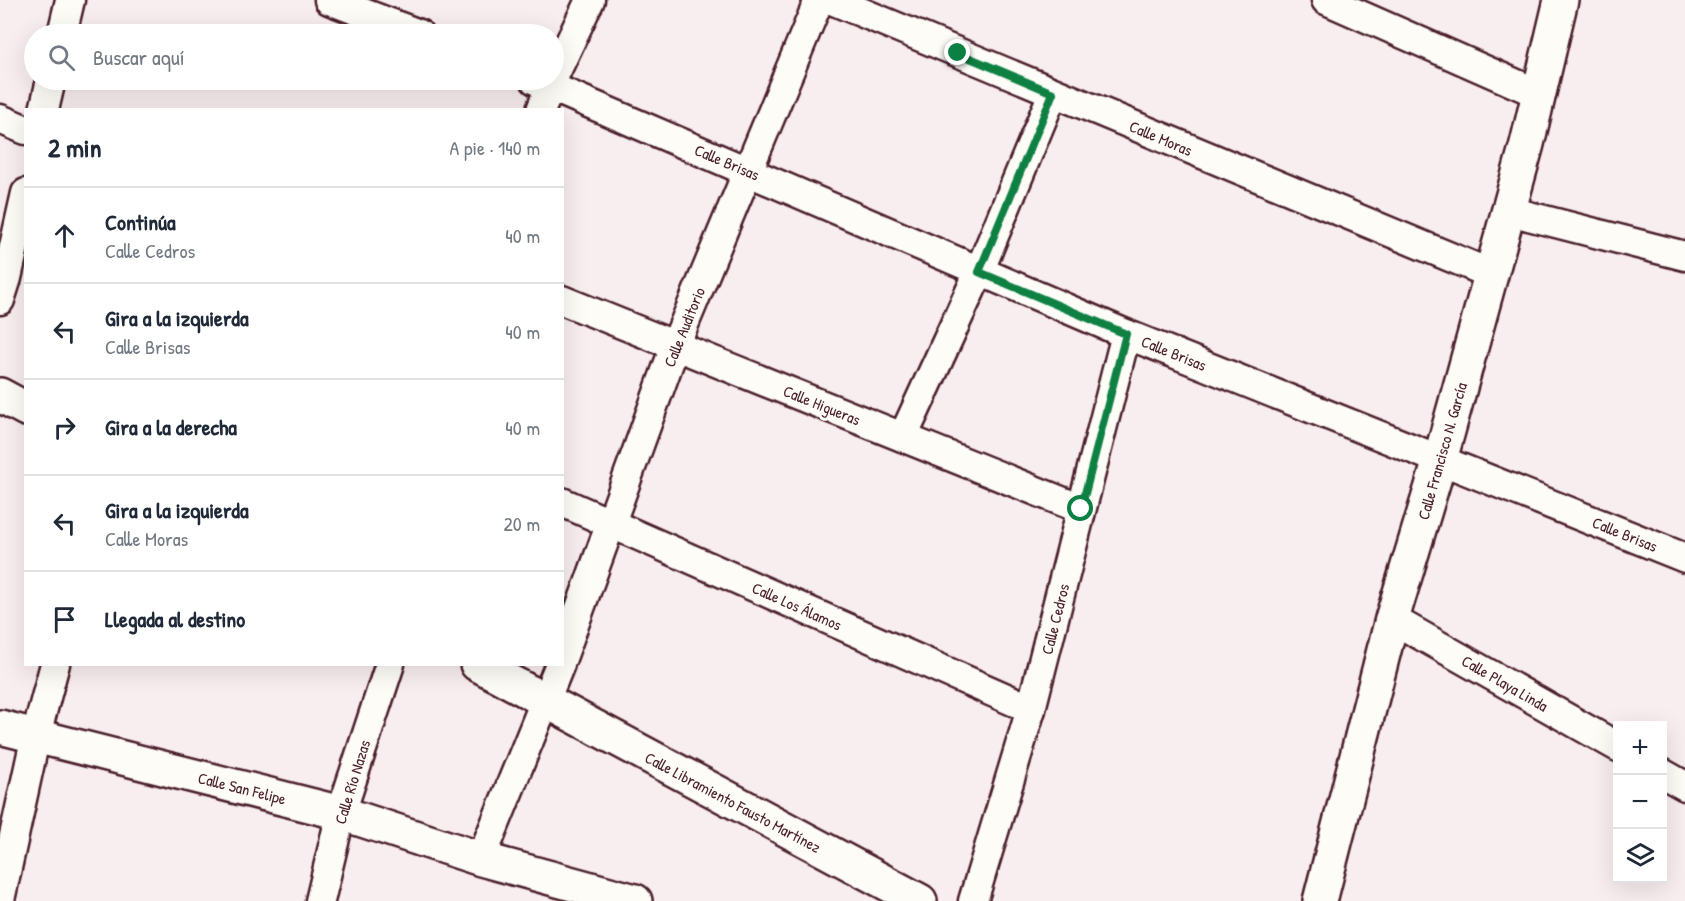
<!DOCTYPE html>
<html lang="es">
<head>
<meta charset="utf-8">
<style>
  :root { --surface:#fff; --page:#f2f2f3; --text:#1f2937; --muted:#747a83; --line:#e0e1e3 }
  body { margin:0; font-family:"Patrick Hand",sans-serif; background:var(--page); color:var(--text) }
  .controls { position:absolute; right:18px; bottom:18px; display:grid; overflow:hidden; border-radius:0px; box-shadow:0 6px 24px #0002 }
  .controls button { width:54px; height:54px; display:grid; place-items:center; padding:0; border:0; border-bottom:2px solid var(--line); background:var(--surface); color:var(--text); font:30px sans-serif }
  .stop { position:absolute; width:18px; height:18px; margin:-14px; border:4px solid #0b8043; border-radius:50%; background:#fff }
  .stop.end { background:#0b8043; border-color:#fff; box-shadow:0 2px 6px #0008 }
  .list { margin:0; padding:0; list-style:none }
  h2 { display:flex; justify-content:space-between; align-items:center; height:78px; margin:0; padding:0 24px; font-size:26px }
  h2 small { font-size:20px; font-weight:400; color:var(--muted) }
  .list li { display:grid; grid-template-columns:39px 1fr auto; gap:18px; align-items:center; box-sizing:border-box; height:96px; padding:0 24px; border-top:2px solid var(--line) }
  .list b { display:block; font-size:22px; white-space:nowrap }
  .list p { margin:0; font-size:20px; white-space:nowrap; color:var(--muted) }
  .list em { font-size:20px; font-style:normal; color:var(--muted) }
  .icon { flex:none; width:33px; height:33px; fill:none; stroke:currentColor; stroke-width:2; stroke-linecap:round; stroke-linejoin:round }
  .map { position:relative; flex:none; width:1685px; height:901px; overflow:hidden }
  .search { position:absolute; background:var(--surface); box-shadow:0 6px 24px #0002; left:24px; top:24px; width:540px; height:66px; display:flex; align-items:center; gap:15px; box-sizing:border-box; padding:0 21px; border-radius:33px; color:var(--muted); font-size:22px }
  .panel { position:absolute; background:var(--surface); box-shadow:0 6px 24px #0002; left:24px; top:108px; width:540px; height:558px; border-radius:0px }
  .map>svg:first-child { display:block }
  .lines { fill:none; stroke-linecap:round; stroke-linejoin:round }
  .minor-casing { stroke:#4a1f2b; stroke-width:33 }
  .tertiary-casing { stroke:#4a1f2b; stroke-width:38 }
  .secondary-casing { stroke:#4a1f2b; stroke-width:38 }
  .minor { stroke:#fdfcf7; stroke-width:28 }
  .tertiary { stroke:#fdfcf7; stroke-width:33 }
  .secondary { stroke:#fdfcf7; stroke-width:33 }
  .route { stroke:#0b8043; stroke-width:8 }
  .labels { text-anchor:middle; stroke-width:6; stroke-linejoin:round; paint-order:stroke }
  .street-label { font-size:16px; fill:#4a1f2b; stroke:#fdfcf7 }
</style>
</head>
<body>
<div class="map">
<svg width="1685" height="901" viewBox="0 0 1685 901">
  <rect width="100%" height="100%" fill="#f9eeef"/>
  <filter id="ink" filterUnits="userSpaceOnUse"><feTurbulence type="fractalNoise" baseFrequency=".0167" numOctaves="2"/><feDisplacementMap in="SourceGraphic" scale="12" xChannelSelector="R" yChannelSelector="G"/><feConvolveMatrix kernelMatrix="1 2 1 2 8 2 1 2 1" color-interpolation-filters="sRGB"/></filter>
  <g filter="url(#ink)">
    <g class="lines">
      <g class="minor-casing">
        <g id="minor">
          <path d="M329,0l90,34"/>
          <path d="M832,0l659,274"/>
          <path d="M1326,0l211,93"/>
          <path d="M62,34l8,-34"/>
          <path d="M554,76l36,-76"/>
          <path d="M535,80l591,254 559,224"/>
          <path d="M44,110l7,-30"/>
          <path d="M541,110l11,-30"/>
          <path d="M0,119l26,11"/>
          <path d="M1509,211l176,45"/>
          <path d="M0,300l7,-22 19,-85"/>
          <path d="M562,300l519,209"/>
          <path d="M903,437l76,-165 74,-179"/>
          <path d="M562,502l469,207"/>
          <path d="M1392,619l226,128"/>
          <path d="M562,658l113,-312 144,-346"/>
          <path d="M1662,773l23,13"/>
          <path d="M481,859l79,-195"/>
          <path d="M0,900l36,-165 19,-71"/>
          <path d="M320,901l21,-88 49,-149"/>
          <path d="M973,901l58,-192 95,-375"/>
        </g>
      </g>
      <g class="tertiary-casing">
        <path id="tertiary" d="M1320,901l72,-282 48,-159 87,-316 34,-144"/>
      </g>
      <g class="secondary-casing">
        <g id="secondary">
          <path d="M0,395l26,14"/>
          <path d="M477,664l443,237"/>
          <path d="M0,727l341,86 140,46 154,42"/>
        </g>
      </g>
      <use href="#minor" class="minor"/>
      <use href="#tertiary" class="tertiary"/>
      <use href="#secondary" class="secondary"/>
    </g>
  </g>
  <g class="lines" filter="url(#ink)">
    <path class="route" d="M958,53l95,40 -74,179 147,62 -45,175"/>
  </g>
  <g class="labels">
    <g class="street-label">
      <text transform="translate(1161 138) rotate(23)" y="6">Calle Moras</text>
      <text transform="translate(727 162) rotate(23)" y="6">Calle Brisas</text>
      <text transform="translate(684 327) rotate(-68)" y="6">Calle Auditorio</text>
      <text transform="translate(1174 353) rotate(22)" y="6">Calle Brisas</text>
      <text transform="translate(822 405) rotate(22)" y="6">Calle Higueras</text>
      <text transform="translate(1442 451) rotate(-74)" y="6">Calle Francisco N. García</text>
      <text transform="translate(1625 534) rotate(22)" y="6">Calle Brisas</text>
      <text transform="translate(797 606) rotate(24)" y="6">Calle Los Álamos</text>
      <text transform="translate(1055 619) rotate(-76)" y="6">Calle Cedros</text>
      <text transform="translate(1505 683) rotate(30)" y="6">Calle Playa Linda</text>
      <text transform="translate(352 782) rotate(-73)" y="6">Calle Río Nazas</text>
      <text transform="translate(242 788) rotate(14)" y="6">Calle San Felipe</text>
      <text transform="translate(733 802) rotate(28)" y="6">Calle Libramiento Fausto Martínez</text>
    </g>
  </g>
</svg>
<div class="controls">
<button>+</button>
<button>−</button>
<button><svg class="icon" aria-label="layers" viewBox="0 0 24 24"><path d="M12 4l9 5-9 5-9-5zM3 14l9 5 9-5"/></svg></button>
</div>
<div class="stop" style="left:1081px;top:509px"></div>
<div class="stop end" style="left:958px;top:53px"></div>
<div class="search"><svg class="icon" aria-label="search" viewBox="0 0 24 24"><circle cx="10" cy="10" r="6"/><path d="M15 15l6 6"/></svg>Buscar aquí</div>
<section class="panel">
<h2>2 min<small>A pie · 140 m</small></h2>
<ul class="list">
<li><svg class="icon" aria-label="ahead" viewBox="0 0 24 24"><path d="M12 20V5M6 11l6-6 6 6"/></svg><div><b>Continúa</b><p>Calle Cedros</p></div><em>40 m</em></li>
<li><svg class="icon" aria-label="left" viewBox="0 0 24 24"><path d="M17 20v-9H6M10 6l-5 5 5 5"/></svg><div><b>Gira a la izquierda</b><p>Calle Brisas</p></div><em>40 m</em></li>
<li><svg class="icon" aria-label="right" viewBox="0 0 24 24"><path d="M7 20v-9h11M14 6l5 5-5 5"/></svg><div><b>Gira a la derecha</b></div><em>40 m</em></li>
<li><svg class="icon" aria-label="left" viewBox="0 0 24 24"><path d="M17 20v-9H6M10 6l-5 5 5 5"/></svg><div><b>Gira a la izquierda</b><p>Calle Moras</p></div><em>20 m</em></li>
<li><svg class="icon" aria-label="arrive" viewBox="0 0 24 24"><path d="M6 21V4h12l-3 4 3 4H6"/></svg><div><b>Llegada al destino</b></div></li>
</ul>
</section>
</div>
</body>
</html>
